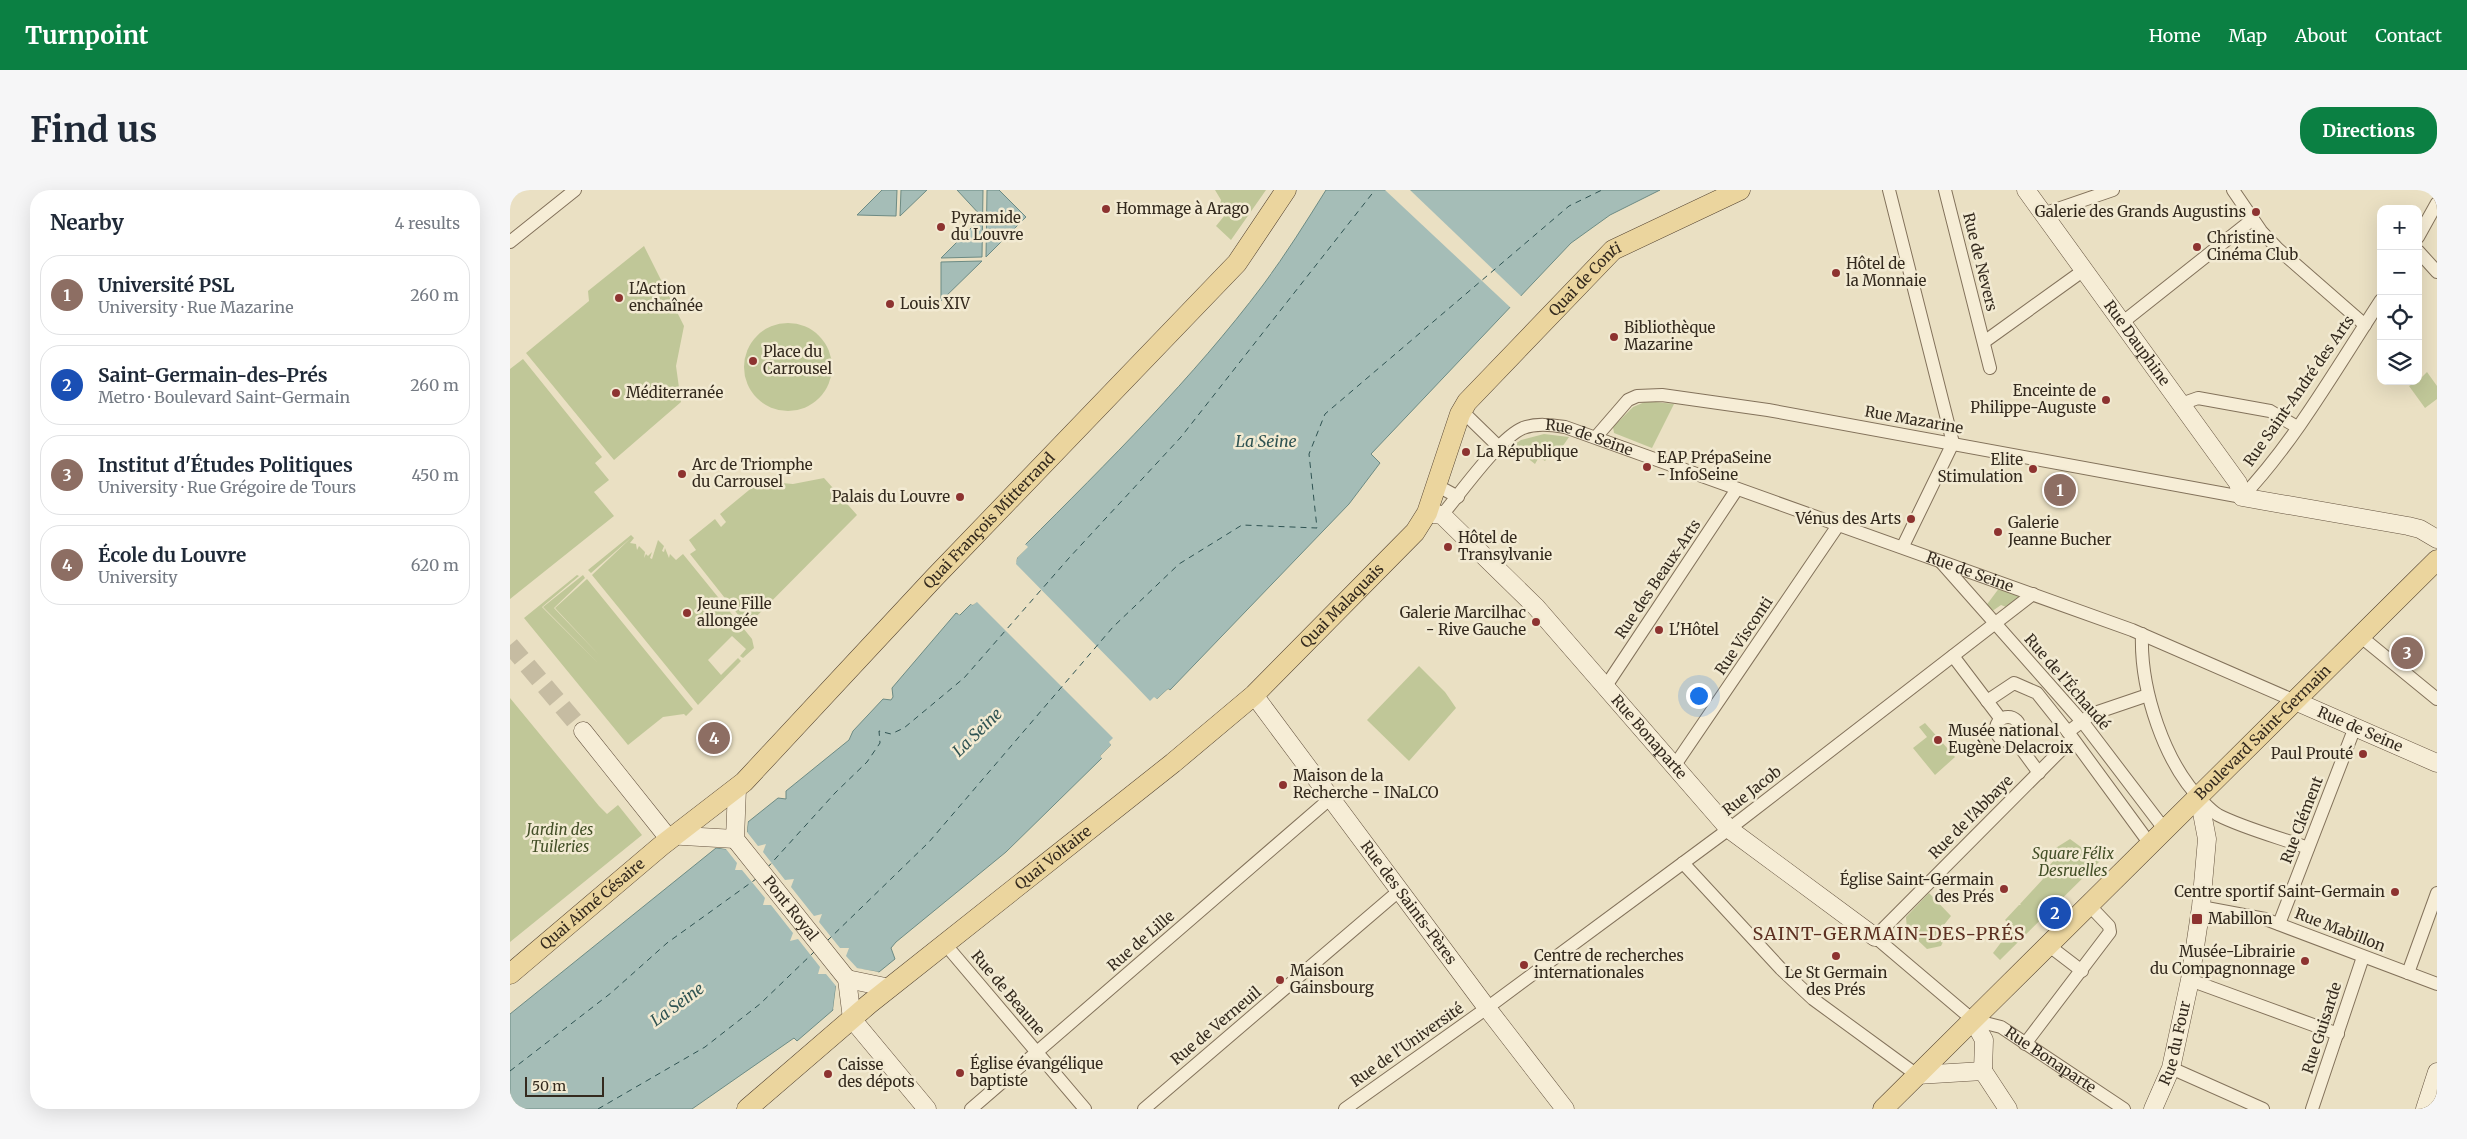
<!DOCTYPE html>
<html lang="en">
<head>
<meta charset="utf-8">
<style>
  :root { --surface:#fff; --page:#f6f6f7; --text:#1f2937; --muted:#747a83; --line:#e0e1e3; --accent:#0b8043 }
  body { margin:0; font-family:Merriweather,serif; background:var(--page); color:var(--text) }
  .controls { position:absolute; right:15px; top:15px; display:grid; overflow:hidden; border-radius:10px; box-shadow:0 5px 20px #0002 }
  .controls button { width:45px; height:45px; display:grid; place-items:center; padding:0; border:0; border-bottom:1px solid var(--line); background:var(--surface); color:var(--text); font:25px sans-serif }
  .scale { position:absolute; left:15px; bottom:12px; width:79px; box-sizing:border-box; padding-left:5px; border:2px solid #342a1e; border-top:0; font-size:14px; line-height:18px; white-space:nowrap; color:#342a1e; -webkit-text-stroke:4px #f2ead2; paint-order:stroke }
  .you { position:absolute; left:1188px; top:505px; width:18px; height:18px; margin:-12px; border:4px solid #fff; border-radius:50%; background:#1a73e8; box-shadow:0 0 0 8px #1a73e833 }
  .badge { display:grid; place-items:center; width:32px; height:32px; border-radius:50%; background:var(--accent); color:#fff; font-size:16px; font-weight:700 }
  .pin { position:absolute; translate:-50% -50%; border:2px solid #fff; box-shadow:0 1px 5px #0006 }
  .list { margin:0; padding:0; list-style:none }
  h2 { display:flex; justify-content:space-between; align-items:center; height:65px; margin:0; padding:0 20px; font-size:21px }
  h2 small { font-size:16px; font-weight:400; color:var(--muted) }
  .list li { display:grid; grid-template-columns:32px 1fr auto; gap:15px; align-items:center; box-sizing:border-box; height:80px; margin:0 10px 10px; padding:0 10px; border:1px solid var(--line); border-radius:20px }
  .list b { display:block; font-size:19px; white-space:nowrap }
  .list p { margin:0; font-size:16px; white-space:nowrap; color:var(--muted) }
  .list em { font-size:16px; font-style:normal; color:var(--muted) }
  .icon { flex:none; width:28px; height:28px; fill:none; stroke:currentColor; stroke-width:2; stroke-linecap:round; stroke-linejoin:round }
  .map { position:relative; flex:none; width:1927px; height:919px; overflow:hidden; border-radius:20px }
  header { display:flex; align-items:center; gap:30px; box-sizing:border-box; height:70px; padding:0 25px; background:var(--accent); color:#fff }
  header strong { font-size:24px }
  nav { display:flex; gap:28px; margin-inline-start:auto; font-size:18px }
  .intro { display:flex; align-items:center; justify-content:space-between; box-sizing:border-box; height:120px; padding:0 30px }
  h1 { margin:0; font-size:35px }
  .button { padding:12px 22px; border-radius:20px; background:var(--accent); color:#fff; font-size:18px; font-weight:700 }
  main { display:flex; gap:30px; padding:0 30px }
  aside { flex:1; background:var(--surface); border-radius:20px; box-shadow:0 5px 20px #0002 }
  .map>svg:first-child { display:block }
  .green { fill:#c0c798 }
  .water { fill:#a5bdb7; stroke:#6d8b84 }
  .pier { fill:#eae0c3 }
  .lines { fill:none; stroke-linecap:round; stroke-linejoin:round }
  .ferry { stroke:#2f5352; stroke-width:1; stroke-dasharray:6 5; stroke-linecap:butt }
  .secondary-tunnel { stroke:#c6bca2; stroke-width:18; stroke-dasharray:18 9; stroke-linecap:butt }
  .street-casing { stroke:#83725b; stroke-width:14 }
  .secondary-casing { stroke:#65533f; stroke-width:19 }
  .primary-casing { stroke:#51402f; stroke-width:21 }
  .street { stroke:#f6edd6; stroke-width:12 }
  .secondary { stroke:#f6edd6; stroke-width:18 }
  .primary { stroke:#ebd59e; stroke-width:20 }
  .poi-dot { fill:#8d3330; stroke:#f2ead2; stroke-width:2 }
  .labels { text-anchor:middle; stroke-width:5; stroke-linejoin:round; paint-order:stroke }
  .poi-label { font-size:15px; fill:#342a1e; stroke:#f2ead2; text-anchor:start }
  .street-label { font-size:15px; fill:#342a1e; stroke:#f2ead2 }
  .park-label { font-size:15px; font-style:italic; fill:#434f27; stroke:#f2ead2 }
  .water-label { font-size:16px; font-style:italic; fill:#2f5352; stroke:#f2ead2 }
  .quarter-label { font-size:18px; letter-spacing:1px; fill:#5d3021; stroke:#f2ead2 }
</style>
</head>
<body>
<header>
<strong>Turnpoint</strong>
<nav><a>Home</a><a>Map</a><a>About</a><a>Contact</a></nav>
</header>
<div class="intro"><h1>Find us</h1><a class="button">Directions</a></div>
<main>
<aside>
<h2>Nearby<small>4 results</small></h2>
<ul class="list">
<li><span class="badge" style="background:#8d6e63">1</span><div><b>Université PSL</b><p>University · Rue Mazarine</p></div><em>260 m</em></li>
<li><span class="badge" style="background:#1a4fb4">2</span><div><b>Saint-Germain-des-Prés</b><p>Metro · Boulevard Saint-Germain</p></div><em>260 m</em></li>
<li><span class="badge" style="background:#8d6e63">3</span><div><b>Institut d'Études Politiques</b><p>University · Rue Grégoire de Tours</p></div><em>450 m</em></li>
<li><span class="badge" style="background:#8d6e63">4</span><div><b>École du Louvre</b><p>University</p></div><em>620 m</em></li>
</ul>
</aside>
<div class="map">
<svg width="1927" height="919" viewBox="0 0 1927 919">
  <rect width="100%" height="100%" fill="#eae0c3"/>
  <g class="green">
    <path d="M705,0h51l-35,50 -15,-14 9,-11 -6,-6 2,-9z"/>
    <path d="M134,56l40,80 -8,40 5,36 -67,58 -88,-107 63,-52 -1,-10z"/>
    <circle cx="278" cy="177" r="44"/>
    <path d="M13,169l79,98 -7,6 14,17 -15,12 20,24 -104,83v-230z"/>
    <path d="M1917,182l10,14v13l-12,9 -16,-22 9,-5z"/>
    <path d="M1137,211l27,3 -22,44 -38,-15 -1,-6 20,-20z"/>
    <path d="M1034,244l25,3 -11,16 -4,-3 -9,11 -6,-4 -4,7 -23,-18 9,-6z"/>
    <path d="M314,288l33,37 -110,111 -57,-72 6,-4 -7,-10 26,-21 6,8 5,-5 -6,-8 40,-33 33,3z"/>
    <path d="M121,345l3,3 -4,5 6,1 1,6 2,-4 6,6 -1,6 2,-4 2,2 4,-4 -2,6 2,1 6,-19 6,6 -2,5 2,1 1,-4 4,10 1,-4 6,6 7,-6 69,85 2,9 -11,10 -3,-2 6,-7 -14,-13 -24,24 13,15 17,-17 3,3 -43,44 -106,-130 40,-38 -41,36 -3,-3z"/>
    <path d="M67,385l2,1 -37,31 56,56 -55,-56 40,-32 2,3 -31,30 45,47 -44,-47 32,-29 106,130 -7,7 -2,-2 -21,3 -35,28 -104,-127z"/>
    <path d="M1490,397l20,10 -14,10 -5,-2 -10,7 -6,-5z"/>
    <path d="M909,476l26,26 11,16 -47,53 -42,-41z"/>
    <path d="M0,508l89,108 8,8 11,-9 24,30 -132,107z"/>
    <path d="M1415,533l30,34 -20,18 -22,-27 14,-11 -8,-10z"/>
    <path d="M1560,649l30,22 -100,99 -7,-7 16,-21 -2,-2 4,-4 -6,-6 14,-15h2l-1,-1 23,-25 -3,-3 16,-18 -3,-6 3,-3h-2z"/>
    <path d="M1419,703l22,23 -12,15 2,-1 6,5 -4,1 2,2 -4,8 -14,3 -20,-19 -1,-13z"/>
  </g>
  <g class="water">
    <path d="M372,0h15l-1,26 -39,-1z"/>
    <path d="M391,0h26l-27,26z"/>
    <path d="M447,0h26l-1,67 -41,1 41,-41z"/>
    <path d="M477,0h12l27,27 -40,40z"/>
    <path d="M816,0h334l-50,25 -39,28 -200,211 9,9 -31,41 -179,186 -2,-1 -11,10 -6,2 -41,41 1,3 -11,11 2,2 -96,94 -110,90 -5,6 4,11 -16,13 -22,-3 -21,17 -3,24 -36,31 -3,-3 -102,71h-182v-95l206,-166 10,1 21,-17 1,-10 30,-24 8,1v-8l63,-51 4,-9 30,-32 8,1 2,-3 -1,-9 64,-75 4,2 11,-11 2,1 42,-41 2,-6 10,-11 -2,-2c83,-83 168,-167 238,-260 23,-31 43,-63 63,-95z"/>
    <path d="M472,71l-41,40v-39z"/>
  </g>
  <g class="pier">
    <path d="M875,0h25l113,108 -11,11z"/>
    <path d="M514,353l4,4 -11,11 -1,6 114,116 20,21 4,-4 3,2 11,-10 4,3h-4l-10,9 -6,2 -39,39v4l-9,10 -1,4 -3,-4 11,-11 -2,-3 4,-4 -136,-136 -4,3 -3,-1 -11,11 -3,-5 3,2 10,-10 7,-2 37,-37 1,-6 10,-10z"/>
    <path d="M238,628l-1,14 11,14 8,-2 -3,8 22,28 9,-1 -3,8 23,29 8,-2 -3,8 21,26h9l-3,8 11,12 22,4 -3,2 -19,-3 -19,16 -2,20 -3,3 3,-24 -10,-12h-8l2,-7 -22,-28 -8,2 3,-8 -22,-28h-8l2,-7 -23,-28h-7l2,-7 -11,-14 -13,-2 12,-1 19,-16 1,-9z"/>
  </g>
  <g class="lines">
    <g class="ferry">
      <path d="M257,678l68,-75 32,-31 13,-19 -1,-12 12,3 13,-6 60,-50 105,-120 112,-121 194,-247"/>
      <path d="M317,751l102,-99 184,-215 66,-63 63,-39 75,3 -8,-74 16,-40 244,-208 33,-16"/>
      <path d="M0,881l101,-78 56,-50 89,-64"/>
      <path d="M88,919l107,-62 55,-43 54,-52"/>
    </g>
    <path class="secondary-tunnel" d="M0,455l73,86"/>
    <g class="street-casing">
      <g id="street">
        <path d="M1379,0l64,253 -50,103"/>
        <path d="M1435,0l45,178"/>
        <path d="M1723,0l28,41 17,18 87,76"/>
        <path d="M1533,24l70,-24"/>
        <path d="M1908,47l19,-34"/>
        <path d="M0,52l65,-52"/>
        <path d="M1908,61l19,21"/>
        <path d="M1613,132l130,-103"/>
        <path d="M1474,152l100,-72"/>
        <path d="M1671,214l17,-6 72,13 27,16"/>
        <path d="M952,221l37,36"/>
        <path d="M1086,247l32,-37 9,-4 25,-1 106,15 474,87c52,-54 97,-133 139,-197"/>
        <path d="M926,295l22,12"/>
        <path id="s1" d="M932,325c18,-21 57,-77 81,-87 14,-5 28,-3 42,-1l567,203 163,71"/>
        <path d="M1431,372l144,163 80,105"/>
        <path d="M1632,444c-2,55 22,130 62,169 4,4 9,9 14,12 25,13 63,23 90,33"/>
        <path d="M1850,446l77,63"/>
        <path d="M1443,466l47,62"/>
        <path d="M1096,496l131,-197"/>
        <path d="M1638,505l-56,19 -24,18 82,112"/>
        <path d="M1477,511l27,-18 23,10 31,39"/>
        <circle cx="1498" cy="539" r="12"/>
        <path id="s2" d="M1562,549l-197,198 98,83 28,7 123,82"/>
        <path d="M1505,550l24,33"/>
        <path d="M1165,575l164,-241"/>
        <path d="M1173,673l98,106 32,30 104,76"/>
        <path d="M1691,717l64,12 172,65"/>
        <path d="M1769,734l76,-197"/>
        <path d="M435,754l140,165"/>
        <path d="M1538,755l34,26"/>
        <path d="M1898,783l29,-80"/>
        <path d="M1680,790l148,54"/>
        <path d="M1515,854l85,-112 -1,-6 -20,-21"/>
        <path d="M1661,878l92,41"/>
        <path d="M461,919l361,-312"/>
        <path d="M634,919l256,-219"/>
        <path d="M835,919l142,-101 242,-179 304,-235"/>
        <path d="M1802,919l51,-152"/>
      </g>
    </g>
    <g class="secondary-casing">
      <g id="secondary">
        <path id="s3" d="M1516,0l212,293 4,14 166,29 12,3 17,10"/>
        <path id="s4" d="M917,323l15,2 94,92 193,222 146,108"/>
        <path id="s5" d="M744,505l233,313 78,101"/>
        <path id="s6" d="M1785,511l142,62"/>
        <path d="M73,541l83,104 69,4"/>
        <path id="s7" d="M227,598l-2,51 112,140 5,40 75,90"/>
        <path d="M337,789l43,9"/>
        <path d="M1463,830l11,20 -1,31"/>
        <path d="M1473,881l25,38"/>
        <path d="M1407,885l66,-4"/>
        <path id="s8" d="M1643,919l18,-41 19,-88 11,-73 6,-68 -8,-42"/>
        <path d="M1915,919l12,-37"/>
      </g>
    </g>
    <g class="primary-casing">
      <g id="primary">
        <path id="s9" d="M0,784l151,-128 83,-64 190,-204 303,-315 49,-73"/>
        <path id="s10" d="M237,919l122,-105 304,-241 81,-68 161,-163 12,-19 33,-99 7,-12 146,-152 127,-60"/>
        <path id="s11" d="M1373,919l554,-549"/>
      </g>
    </g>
    <use href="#street" class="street"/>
    <use href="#secondary" class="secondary"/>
    <use href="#primary" class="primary"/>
  </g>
  <g class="poi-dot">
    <circle cx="596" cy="19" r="5"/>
    <circle cx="1746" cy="22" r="5"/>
    <circle cx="431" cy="37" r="5"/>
    <circle cx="1687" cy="57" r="5"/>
    <circle cx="1326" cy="83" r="5"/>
    <circle cx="109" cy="108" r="5"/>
    <circle cx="380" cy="114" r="5"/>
    <circle cx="1104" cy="147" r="5"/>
    <circle cx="243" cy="171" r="5"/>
    <circle cx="106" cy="203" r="5"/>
    <circle cx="1596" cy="210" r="5"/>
    <circle cx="956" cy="262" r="5"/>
    <circle cx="1137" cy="277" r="5"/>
    <circle cx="1523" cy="279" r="5"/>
    <circle cx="172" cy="284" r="5"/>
    <circle cx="450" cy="307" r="5"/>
    <circle cx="1401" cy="329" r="5"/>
    <circle cx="1488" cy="342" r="5"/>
    <circle cx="938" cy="357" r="5"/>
    <circle cx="177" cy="423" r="5"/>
    <circle cx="1026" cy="432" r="5"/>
    <circle cx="1149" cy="440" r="5"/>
    <circle cx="1428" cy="550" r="5"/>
    <circle cx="1853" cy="564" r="5"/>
    <circle cx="773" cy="595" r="5"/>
    <circle cx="1494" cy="699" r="5"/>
    <circle cx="1885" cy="702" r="5"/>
    <rect x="1681" y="723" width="12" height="12" rx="2.5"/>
    <circle cx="1326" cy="766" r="5"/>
    <circle cx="1795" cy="771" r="5"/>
    <circle cx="1014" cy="775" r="5"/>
    <circle cx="770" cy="790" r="5"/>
    <circle cx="450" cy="883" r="5"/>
    <circle cx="318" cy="884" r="5"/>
  </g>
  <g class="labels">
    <g class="poi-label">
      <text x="606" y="24">Hommage à Arago</text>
      <text x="1736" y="27" text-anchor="end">Galerie des Grands Augustins</text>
      <text x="441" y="33">Pyramide<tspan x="441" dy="17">du Louvre</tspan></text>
      <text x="1697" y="53">Christine<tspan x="1697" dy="17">Cinéma Club</tspan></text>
      <text x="1336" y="79">Hôtel de<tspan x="1336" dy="17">la Monnaie</tspan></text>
      <text x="119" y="104">L'Action<tspan x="119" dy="17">enchaînée</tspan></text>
      <text x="390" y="119">Louis XIV</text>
      <text x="1114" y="143">Bibliothèque<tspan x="1114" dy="17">Mazarine</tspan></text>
      <text x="253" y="167">Place du<tspan x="253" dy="17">Carrousel</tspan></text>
      <text x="1586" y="206" text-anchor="end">Enceinte de<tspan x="1586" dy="17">Philippe-Auguste</tspan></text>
      <text x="116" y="208">Méditerranée</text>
      <text x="966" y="267">La République</text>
      <text x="1147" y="273">EAP PrépaSeine<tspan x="1147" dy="17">- InfoSeine</tspan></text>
      <text x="1513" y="275" text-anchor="end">Elite<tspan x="1513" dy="17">Stimulation</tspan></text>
      <text x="182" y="280">Arc de Triomphe<tspan x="182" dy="17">du Carrousel</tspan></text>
      <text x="440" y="312" text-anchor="end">Palais du Louvre</text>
      <text x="1391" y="334" text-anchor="end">Vénus des Arts</text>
      <text x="1498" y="338">Galerie<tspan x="1498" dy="17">Jeanne Bucher</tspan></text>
      <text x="948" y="353">Hôtel de<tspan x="948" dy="17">Transylvanie</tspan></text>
      <text x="187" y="419">Jeune Fille<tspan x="187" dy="17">allongée</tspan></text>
      <text x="1016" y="428" text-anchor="end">Galerie Marcilhac<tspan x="1016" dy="17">- Rive Gauche</tspan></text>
      <text x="1159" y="445">L'Hôtel</text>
      <text x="1438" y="546">Musée national<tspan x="1438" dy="17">Eugène Delacroix</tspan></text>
      <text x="1843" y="569" text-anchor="end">Paul Prouté</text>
      <text x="783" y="591">Maison de la<tspan x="783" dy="17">Recherche - INaLCO</tspan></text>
      <text x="1484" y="695" text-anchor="end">Église Saint-Germain<tspan x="1484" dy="17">des Prés</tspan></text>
      <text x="1875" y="707" text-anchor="end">Centre sportif Saint-Germain</text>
      <text x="1698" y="734">Mabillon</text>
      <text x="1785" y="767" text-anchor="end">Musée-Librairie<tspan x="1785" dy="17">du Compagnonnage</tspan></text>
      <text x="1024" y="771">Centre de recherches<tspan x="1024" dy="17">internationales</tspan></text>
      <text x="780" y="786">Maison<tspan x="780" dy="17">Gainsbourg</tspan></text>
      <text x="1326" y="788" text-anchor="middle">Le St Germain<tspan x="1326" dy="17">des Prés</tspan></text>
      <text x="460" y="879">Église évangélique<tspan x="460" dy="17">baptiste</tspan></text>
      <text x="328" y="880">Caisse<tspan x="328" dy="17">des dépots</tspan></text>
    </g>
    <g class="street-label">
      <text transform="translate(1470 72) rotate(76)" y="5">Rue de Nevers</text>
      <text dy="5" stroke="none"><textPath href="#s10" startOffset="1195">Quai de Conti</textPath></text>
      <text dy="5" stroke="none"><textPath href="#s3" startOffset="189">Rue Dauphine</textPath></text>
      <text transform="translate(1789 201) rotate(-55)" y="5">Rue Saint-André des Arts</text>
      <text transform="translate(1404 230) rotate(10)" y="5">Rue Mazarine</text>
      <text dy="5" stroke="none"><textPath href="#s1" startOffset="188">Rue de Seine</textPath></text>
      <text dy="5" stroke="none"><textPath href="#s9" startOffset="661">Quai François Mitterrand</textPath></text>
      <text dy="5" stroke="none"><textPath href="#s1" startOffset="592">Rue de Seine</textPath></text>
      <text transform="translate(1148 389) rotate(-56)" y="5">Rue des Beaux-Arts</text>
      <text dy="5" stroke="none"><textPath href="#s10" startOffset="780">Quai Malaquais</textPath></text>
      <text transform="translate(1234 446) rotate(-56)" y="5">Rue Visconti</text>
      <text transform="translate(1557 492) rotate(49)" y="5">Rue de l'Échaudé</text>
      <text dy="5" stroke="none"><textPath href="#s6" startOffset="71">Rue de Seine</textPath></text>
      <text dy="5" stroke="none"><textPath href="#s11" startOffset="535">Boulevard Saint-Germain</textPath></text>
      <text dy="5" stroke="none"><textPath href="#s4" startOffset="319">Rue Bonaparte</textPath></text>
      <text transform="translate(1242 601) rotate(-38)" y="5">Rue Jacob</text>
      <text transform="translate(1461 627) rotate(-45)" y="5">Rue de l'Abbaye</text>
      <text transform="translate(1792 630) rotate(-69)" y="5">Rue Clément</text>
      <text dy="5" stroke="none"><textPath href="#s10" startOffset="396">Quai Voltaire</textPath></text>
      <text dy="5" stroke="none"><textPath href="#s5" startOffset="259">Rue des Saints-Pères</textPath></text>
      <text dy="5" stroke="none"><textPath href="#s9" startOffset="108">Quai Aimé Césaire</textPath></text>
      <text dy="5" stroke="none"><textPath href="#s7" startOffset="140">Pont Royal</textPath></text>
      <text transform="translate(1830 740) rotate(21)" y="5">Rue Mabillon</text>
      <text transform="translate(631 751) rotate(-41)" y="5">Rue de Lille</text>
      <text transform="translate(498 803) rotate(50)" y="5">Rue de Beaune</text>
      <text transform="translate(706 836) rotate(-40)" y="5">Rue de Verneuil</text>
      <text transform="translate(1812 838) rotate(-72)" y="5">Rue Guisarde</text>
      <text dy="5" stroke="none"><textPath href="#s8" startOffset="70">Rue du Four</textPath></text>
      <text transform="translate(897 855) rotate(-35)" y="5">Rue de l'Université</text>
      <text dy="5" stroke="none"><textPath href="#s2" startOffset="496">Rue Bonaparte</textPath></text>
    </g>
    <g class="park-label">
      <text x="50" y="645">Jardin des<tspan x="50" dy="17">Tuileries</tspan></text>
      <text x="1563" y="669">Square Félix<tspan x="1563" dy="17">Desruelles</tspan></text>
    </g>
    <g class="water-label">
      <text x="756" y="257">La Seine</text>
      <text transform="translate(467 542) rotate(-44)" y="6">La Seine</text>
      <text transform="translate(167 814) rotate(-36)" y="6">La Seine</text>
    </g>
    <g class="quarter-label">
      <text x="1379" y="750">SAINT-GERMAIN-DES-PRÉS</text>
    </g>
  </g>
</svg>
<div class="controls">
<button>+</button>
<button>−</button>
<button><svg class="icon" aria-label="locate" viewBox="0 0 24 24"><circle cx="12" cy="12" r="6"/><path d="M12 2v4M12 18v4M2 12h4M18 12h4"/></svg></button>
<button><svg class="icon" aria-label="layers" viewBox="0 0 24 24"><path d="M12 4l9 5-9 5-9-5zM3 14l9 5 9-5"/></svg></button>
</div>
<div class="scale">50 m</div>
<div class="you"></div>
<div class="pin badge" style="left:1550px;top:300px;background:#8d6e63">1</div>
<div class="pin badge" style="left:1545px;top:723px;background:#1a4fb4">2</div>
<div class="pin badge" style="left:1897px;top:463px;background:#8d6e63">3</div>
<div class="pin badge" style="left:204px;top:548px;background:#8d6e63">4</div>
</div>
</main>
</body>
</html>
